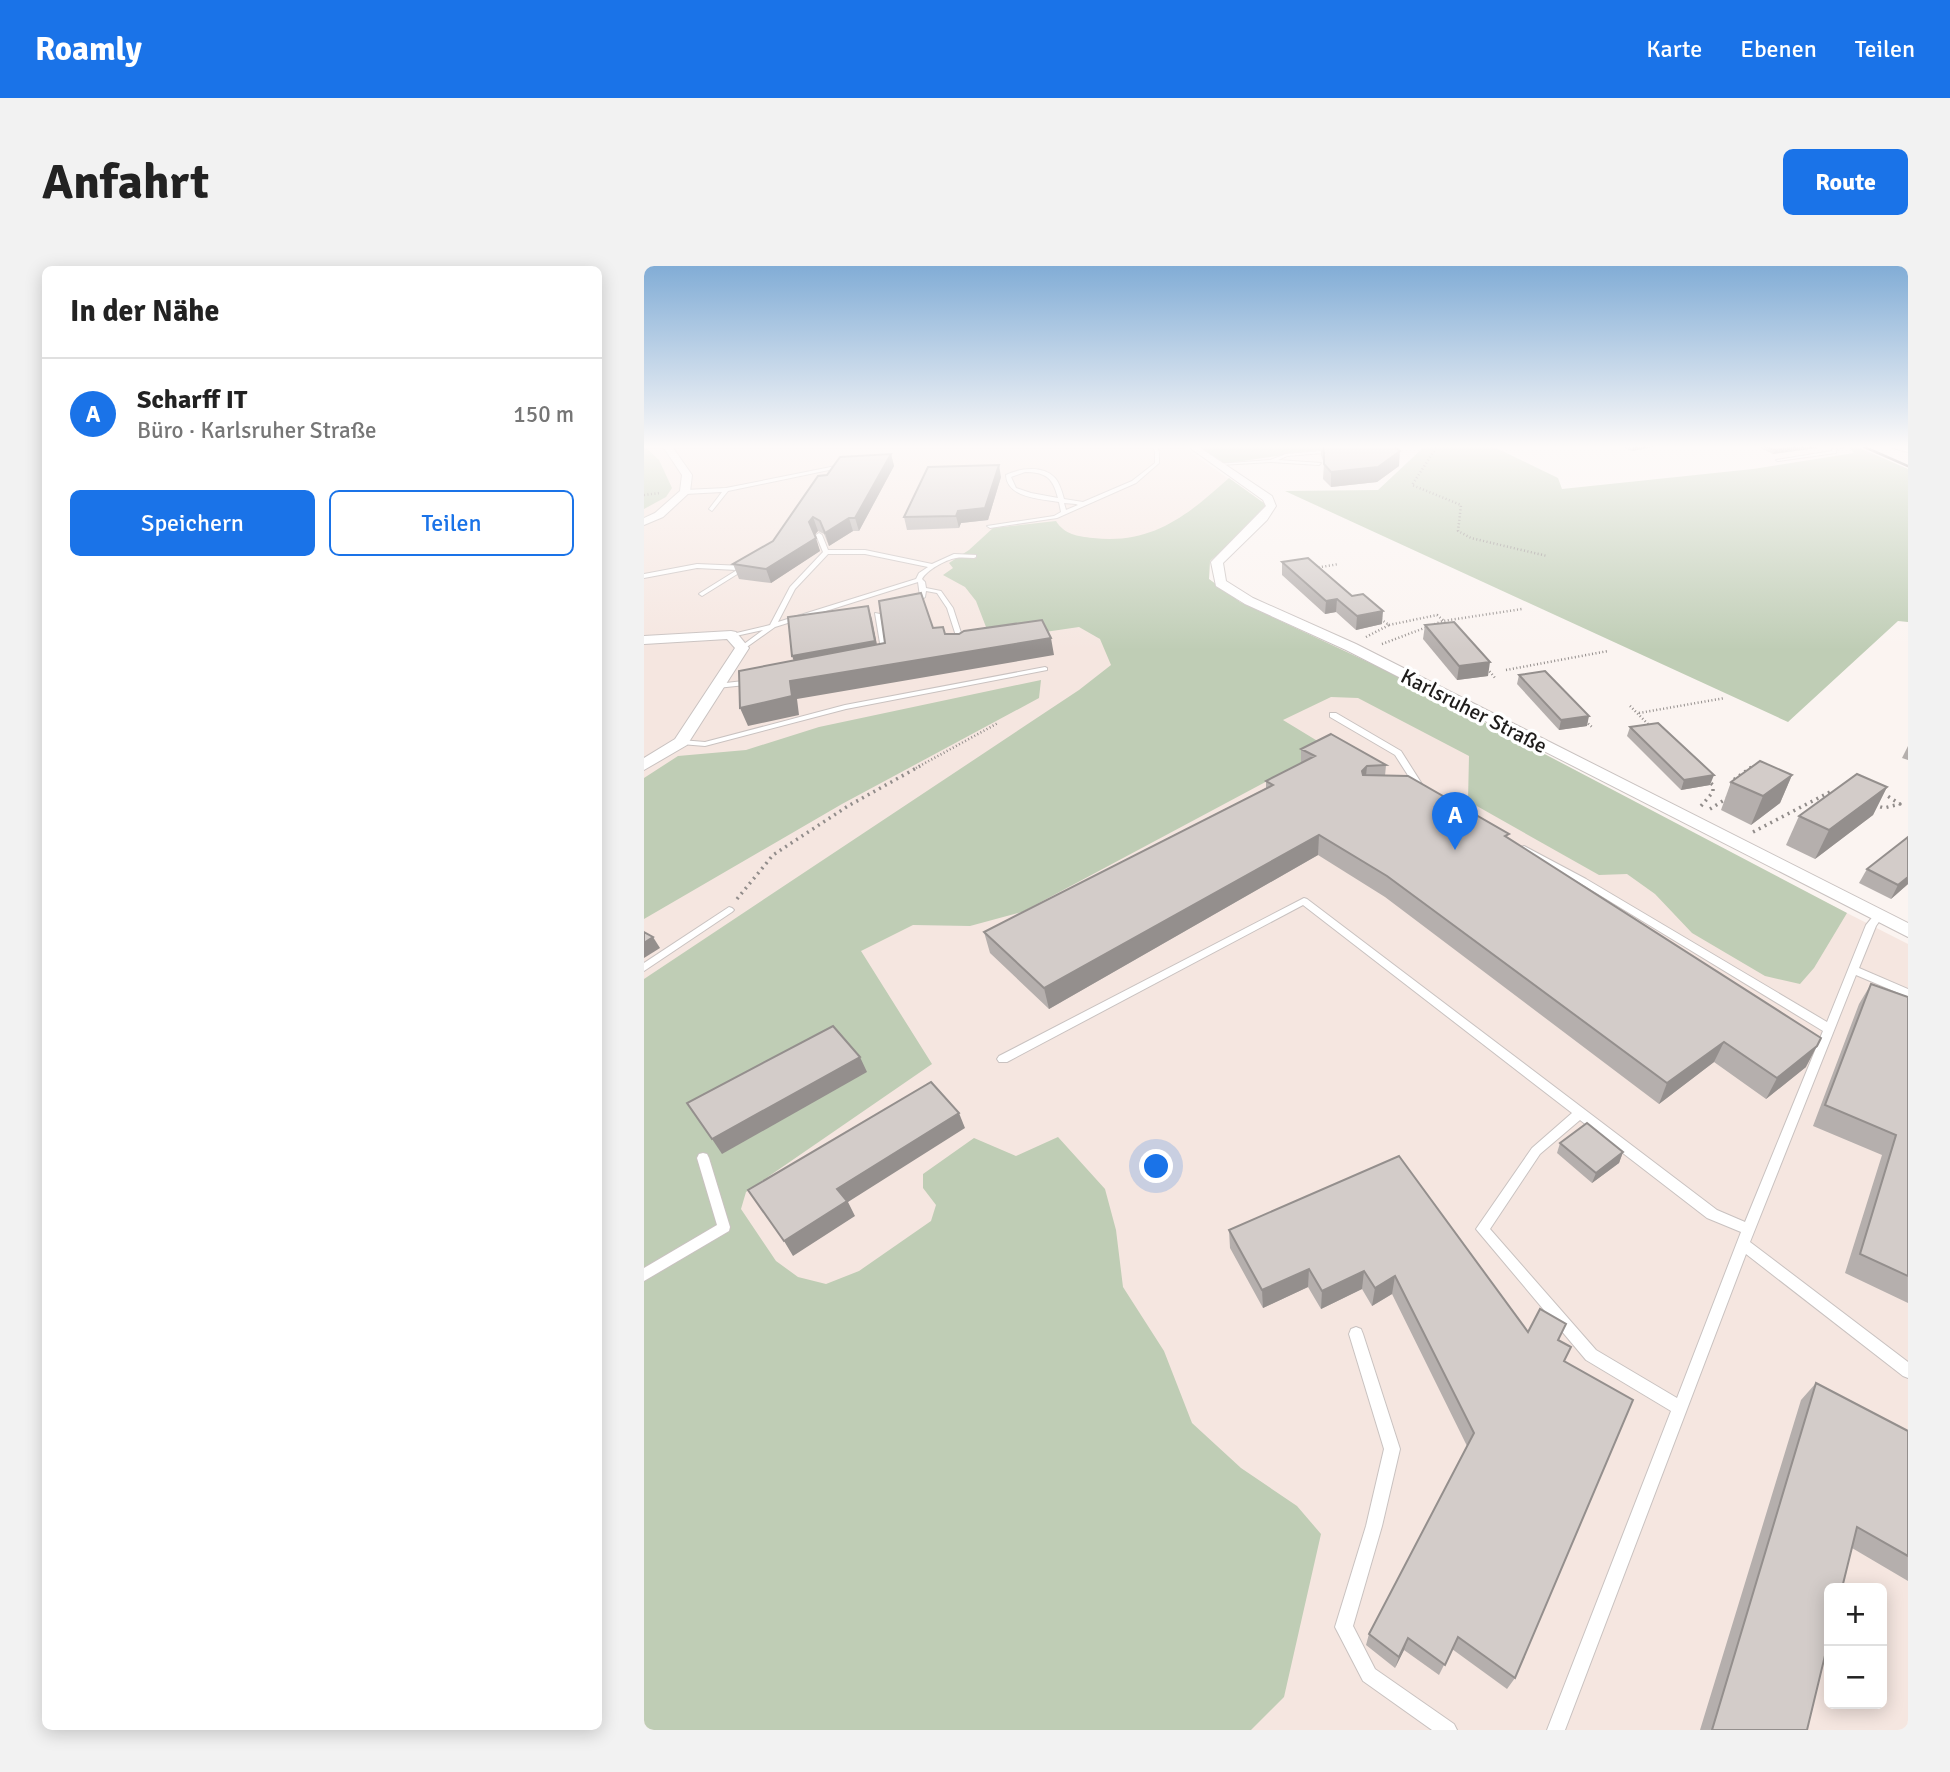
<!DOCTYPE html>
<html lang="de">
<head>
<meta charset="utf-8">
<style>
  :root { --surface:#fff; --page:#f2f2f2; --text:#222; --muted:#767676; --line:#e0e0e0; --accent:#1a73e8 }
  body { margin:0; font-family:Signika,sans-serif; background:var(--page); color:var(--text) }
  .controls { position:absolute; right:21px; bottom:21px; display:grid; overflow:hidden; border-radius:10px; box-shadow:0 4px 18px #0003 }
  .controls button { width:63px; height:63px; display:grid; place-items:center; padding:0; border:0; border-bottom:2px solid var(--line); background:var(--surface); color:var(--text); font:35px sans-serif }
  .you { position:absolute; left:513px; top:901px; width:24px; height:24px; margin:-18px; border:5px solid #fff; border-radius:50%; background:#1a73e8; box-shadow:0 0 0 10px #1a73e833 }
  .badge { display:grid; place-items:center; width:46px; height:46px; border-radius:50%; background:var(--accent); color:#fff; font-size:23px; font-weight:700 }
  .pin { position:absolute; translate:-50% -58px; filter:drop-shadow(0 2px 4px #0008) }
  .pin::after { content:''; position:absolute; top:37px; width:24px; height:21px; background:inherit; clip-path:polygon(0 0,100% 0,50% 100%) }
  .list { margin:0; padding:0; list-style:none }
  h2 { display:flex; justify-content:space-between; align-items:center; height:91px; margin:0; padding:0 28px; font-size:30px }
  h2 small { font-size:23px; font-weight:400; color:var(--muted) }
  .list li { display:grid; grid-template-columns:46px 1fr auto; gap:21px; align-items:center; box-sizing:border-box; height:112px; padding:0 28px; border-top:2px solid var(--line) }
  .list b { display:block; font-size:26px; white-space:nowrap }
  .list p { margin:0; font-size:23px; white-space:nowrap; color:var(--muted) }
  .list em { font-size:23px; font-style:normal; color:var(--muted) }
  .actions { display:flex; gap:14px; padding:21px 28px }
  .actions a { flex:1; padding:16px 0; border:2px solid var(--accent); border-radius:10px; text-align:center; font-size:24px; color:var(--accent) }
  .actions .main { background:var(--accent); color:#fff }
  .map { position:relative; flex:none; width:1264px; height:1464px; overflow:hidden; border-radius:10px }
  header { display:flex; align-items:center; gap:42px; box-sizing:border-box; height:98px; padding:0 35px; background:var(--accent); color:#fff }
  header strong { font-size:33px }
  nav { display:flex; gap:38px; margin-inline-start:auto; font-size:24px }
  .intro { display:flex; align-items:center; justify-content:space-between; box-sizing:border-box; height:168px; padding:0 42px }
  h1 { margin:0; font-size:49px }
  .button { padding:18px 32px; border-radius:10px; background:var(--accent); color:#fff; font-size:24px; font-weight:700 }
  main { display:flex; gap:42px; padding:0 42px }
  aside { flex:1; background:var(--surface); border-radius:10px; box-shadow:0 4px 18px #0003 }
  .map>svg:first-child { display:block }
  .built { fill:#f5e6e0; fill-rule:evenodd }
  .green { fill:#bfcdb5 }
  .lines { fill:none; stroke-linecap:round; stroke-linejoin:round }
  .service-casing { stroke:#c9c2c0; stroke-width:2 }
  .minor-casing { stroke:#c9c2c0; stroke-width:2 }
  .path-far1 { stroke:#928d8b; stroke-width:2.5; stroke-dasharray:1 2.5; stroke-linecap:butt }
  .path { stroke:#928d8b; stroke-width:3.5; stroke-dasharray:2 4.5; stroke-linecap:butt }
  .service { fill:#fff; fill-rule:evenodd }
  .minor { fill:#fff; fill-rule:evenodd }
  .rail { stroke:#5d5958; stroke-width:2.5 }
  .wall { fill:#b5afad }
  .shaded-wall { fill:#948f8d }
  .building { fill:#d3ccc9; stroke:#948f8d; stroke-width:2 }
  .labels { text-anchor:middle; stroke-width:7; stroke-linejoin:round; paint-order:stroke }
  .far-street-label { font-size:21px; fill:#1e1c1b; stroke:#fff }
</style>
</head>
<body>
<header>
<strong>Roamly</strong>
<nav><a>Karte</a><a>Ebenen</a><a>Teilen</a></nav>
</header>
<div class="intro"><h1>Anfahrt</h1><a class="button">Route</a></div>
<main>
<aside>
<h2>In der Nähe<small></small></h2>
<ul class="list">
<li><span class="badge">A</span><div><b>Scharff IT</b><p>Büro · Karlsruher Straße</p></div><em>150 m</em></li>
</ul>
<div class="actions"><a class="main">Speichern</a><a>Teilen</a></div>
</aside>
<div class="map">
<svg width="1264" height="1464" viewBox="0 0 1264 1464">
  <rect width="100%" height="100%" fill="#fbf4f1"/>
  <path class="built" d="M0,179h536l88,61 -9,12 -49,43 -1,18 31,23 143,67 344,183 181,92v786h-1264zM1185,1322h53v116h-53z"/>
  <g class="green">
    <path d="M540,179h170l-139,20z"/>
    <path d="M794,179h52l68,33 4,11 191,-20 101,-16 -8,-8h7l55,24v153l-10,-1 -110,101 -503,-231 93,-1 47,-44z"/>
    <path d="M0,180l15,14 13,28 -6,9 -22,12z"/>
    <path d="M585,212l39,28 -9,12 -49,43 -1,18 31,23 143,67 464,244 -33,55 -14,16 -35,-8 -73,-43 -37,-39 -28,-20 -28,1 -131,-74 1,-45 -111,-58 -27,-1 -48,23 46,28 -307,164 -52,14 -57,-1 -52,26 71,113 -186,128 -5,17 35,52 22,16 28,7 33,-13 72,-50 5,-16 -13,-17v-14l51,-36 42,18 42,-19 47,52 11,41 7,57 41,64 28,72 49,45 56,38 24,28 -37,163 -33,33h-607v-751l435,-289 32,-25 -11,-26 -21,-12 -88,13 -15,-39 -11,-14 -22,-12 10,-7 -4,-5 20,-13 24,-22 63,-7c9,14 21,15 37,17 59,7 95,-23 136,-60z"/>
    <path d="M397,414l-2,18 -197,106 -198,115v-141l34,-22 68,-6 73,-23z"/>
  </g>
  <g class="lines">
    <g class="service-casing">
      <g id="service">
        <path d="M507,179h4l4,6v12l-23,20 -79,35 -67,10 -3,-2 67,-10 7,-4 -2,-10c-18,-3 -52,-4 -53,-27 14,-7 37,-10 49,3 5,6 7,14 9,21l19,3 49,-21 23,-18v-12zM381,206c21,0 28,6 33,26l-27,-5 -15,-5 -5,-11zM420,237l12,1 2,1 -12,5z"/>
        <path d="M1189,179h4l-1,8 -58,8 -2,-1 56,-9z"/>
        <path d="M689,184l2,2 -48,4 -9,4 43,3 -2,2 -48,-3 -51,3 -2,-1 52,-4 16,-6z"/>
        <path d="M202,198l2,2 -120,25 -16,20 -3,-2 13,-17 -37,2 -3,-2 3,-2 41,-2z"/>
        <path d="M175,267l3,2 6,15h37l67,14 22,-10 22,1v2l-2,1c-6,0 -12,-1 -18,0 -11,2 -29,12 -34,21l3,3 1,6 15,3 12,17 12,37 -1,1 -5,-1 -12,-37 -10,-15 -11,-2 -1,6 -10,9h-4v-2l9,-8 -2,-14 -143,45 -31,22h-4v-2l23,-17 -32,7 -3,-2 42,-10 20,-38 33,-35 -7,-17zM184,288h37l63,13 -9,6 -3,6 -138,43 17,-33z"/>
        <path d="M53,298l47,2 3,2 -45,28 -3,-2 1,-1 37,-23 -40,-2 -53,10v-4z"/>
        <path d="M231,347l5,1 7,42 -5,-1z"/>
        <path d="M401,401l2,1v2l-201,39 -141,37 -24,-2 -4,-2 4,-2 24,2 140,-37z"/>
        <path d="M108,414h3v4l-38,4 -4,-2 4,-2z"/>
        <path d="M686,447h6l65,38 26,41 -1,2h-6l-25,-39 -65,-38z"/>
        <path d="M880,580l62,33 241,143 39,-97 9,-11h6l2,2 -7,10 -17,42 49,21v8l-52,-22 -106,267 158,120v16l-5,-2 -157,-122 -181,476h-18l124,-319 -85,-51 -110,-131 56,-81 40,-35 -269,-208 -296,157h-8l-2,-3 2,-3 305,-158 3,1 410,311 28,12 78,-191 -243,-148 -59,-32v-4zM936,854l127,98 34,14 -64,166 -81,-48 -106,-121 50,-75z"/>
        <path d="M85,641l3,1 2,2 -2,2 -88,59v-8z"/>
        <path d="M59,887l4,1 2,4 21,69 -1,4 -85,50v-13l73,-43 -20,-67 2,-4z"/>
        <path d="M712,1061l5,2 2,5 37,115 -18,77 -29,100 22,43 79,55 3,6h-25l-69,-49 -28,-54 31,-101 18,-77 -35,-115 2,-5z"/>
      </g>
    </g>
    <g class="minor-casing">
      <g id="minor">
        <path d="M18,179h9l21,30 -2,17 -27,25 -19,8v-7l11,-5 25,-22 2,-16z"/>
        <path d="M542,179h10l76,51 4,10 -9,14 -44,43 3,18 27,17 103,46 552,279v14l-562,-287 -101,-46 -29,-18 -5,-24 55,-56 -3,-6z"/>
        <path d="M1193,179h11l-7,3z"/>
        <path d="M1248,179l16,1v6l-15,-4z"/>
        <path d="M87,365l5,1 13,16 -62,97 -43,25v-12l31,-19 60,-91 -8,-9 -83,5v-8z"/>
      </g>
    </g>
    <g class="path-far1">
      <path d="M794,179l-26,40 49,20 -3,26 13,7 76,18"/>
      <path d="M0,229l16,-2"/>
      <path d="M671,302l24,-4"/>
      <path d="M745,359l48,-10 7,6"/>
      <path d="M722,371l23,-12 -10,-7"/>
      <path d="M738,378l61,-23 79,-12"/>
      <path d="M841,400l11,13"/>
      <path d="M862,404l102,-19"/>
      <path d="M986,440l22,22"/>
      <path d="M995,447l86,-15"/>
      <path d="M939,453l10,9"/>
      <path d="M272,502l82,-45"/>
      <path d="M1106,502l3,-2"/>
    </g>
    <g class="path">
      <path d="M1088,519v-4l21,-15"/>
      <path d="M1230,539l10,3 16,-4 -14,-9"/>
      <path d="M1057,540l12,-14v-7l-6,-5"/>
      <path d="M1066,543l19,-12"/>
      <path d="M1109,566l79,-41 4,2"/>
      <path d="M93,633l36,-44 75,-49 72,-40"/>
    </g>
    <use href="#service" class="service"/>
    <use href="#minor" class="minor"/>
    <path class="rail" d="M1216,179l48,21"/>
  </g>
  <g class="wall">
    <path d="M677,179h71l7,21 -22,16 -46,5 -8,-8 1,-16 -3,-8z"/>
    <path d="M973,179h48l-33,6z"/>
    <path d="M1110,179h64l-1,3 -44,6z"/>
    <path d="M247,188l3,12 -35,65h-6l-24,15 -5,-12 -6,-3 -4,4 6,16 -49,32 -32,-4 -6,-15 40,-23 54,-66z"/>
    <path d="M357,211l-13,43 -27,3 -2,5 -52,2 -3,-13z"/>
    <path d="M638,296l100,62 -26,6 -20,-18 -11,2 -43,-39z"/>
    <path d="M781,359l63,51 -31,4 -34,-41z"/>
    <path d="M875,409l68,51 -28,4 -42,-46z"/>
    <path d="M986,461l80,58 -29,5 -54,-54z"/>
    <path d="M1264,480v14l-6,-2z"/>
    <path d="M657,483l85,16 -1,11 123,62 298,229 -40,32 -52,-37 -55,42 -274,-207 -67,-42 -269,154 -59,-56 -6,-21 282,-144v-7l35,-17z"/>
    <path d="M1148,509l-12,28 -29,22 -30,-15 10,-28z"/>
    <path d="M1243,521l-14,28 -58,44 -29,-14 13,-29z"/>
    <path d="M1264,571v47l-17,15 -32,-16 8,-14z"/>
    <path d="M1227,718l37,13v306l-63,-30 37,-118 -69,-29 46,-122z"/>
    <path d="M916,877l63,9 -4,11 -27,20 -35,-30z"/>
    <path d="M755,890l129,176 31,8 6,21 -50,317 -8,11 -55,-40 -13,26 -35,-25 -9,18 -29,-23 3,-11 98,-188 -75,-152 -20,12 -10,-17 -41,20 -13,-22 -45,21 -33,-60 -1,-18z"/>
    <path d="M1172,1117l92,48v150l-56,-33 -45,182h-107l101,-330z"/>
  </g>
  <g class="shaded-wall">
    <path d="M998,179h23l-33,6 2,-5z"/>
    <path d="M1167,179h7l-1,3 -44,6 1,-4z"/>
    <path d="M756,185l-1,15 -22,16 -46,5v-15z"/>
    <path d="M247,188l3,12 -35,65 -4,-13z"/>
    <path d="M355,199l2,12 -13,43 -27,3 -2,5 -3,-12 2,-5z"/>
    <path d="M169,251l5,14 -4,5 -5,-14z"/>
    <path d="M205,252l4,13 -24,15 -4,-13z"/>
    <path d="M172,272l4,13 -49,32 -5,-14z"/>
    <path d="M693,333l-1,13 -11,2 1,-13z"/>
    <path d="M224,340l4,13 7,36 -82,15 -5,-14z"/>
    <path d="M739,345l-1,13 -26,6 1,-14z"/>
    <path d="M407,372l3,17 -257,44 2,16 -51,11 -8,-18 50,-27z"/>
    <path d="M846,396l-2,14 -31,4 2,-14z"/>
    <path d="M945,450l-2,10 -28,4 2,-10z"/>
    <path d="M723,500l-2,20 -3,-15z"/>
    <path d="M1070,509l-4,10 -29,5 3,-10z"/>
    <path d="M1148,509l-12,28 -29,22 12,-29z"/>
    <path d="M1243,521l-14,28 -58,44 14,-29z"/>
    <path d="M675,569l-1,20 -269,154 -5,-21z"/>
    <path d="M1264,611v7l-17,15 7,-14z"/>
    <path d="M9,671l7,11 -16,10v-15z"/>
    <path d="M1080,776l-10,20 -55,42 8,-21z"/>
    <path d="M1173,780l-11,21 -40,32 11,-21z"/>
    <path d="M216,791l7,15 -145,82 -10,-15z"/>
    <path d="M315,847l6,15 -117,74 7,14 -62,40 -9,-15 53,-52z"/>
    <path d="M979,886l-4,11 -27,20 4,-10z"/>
    <path d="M665,1003l-1,18 -45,21 -1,-18z"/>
    <path d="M720,1005l-2,18 -41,20 1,-18z"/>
    <path d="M751,1010l-3,18 -20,12 3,-18z"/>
    <path d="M764,1372l-4,12 -9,18 4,-11z"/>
  </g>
  <g class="building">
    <path d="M679,179h69l8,6 -22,16 -47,5 -7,-8v-16z"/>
    <path d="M1120,179h47l-37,5z"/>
    <path d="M247,188l-36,64h-6l-24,15 -5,-12 -7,-4 -4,5 7,16 -50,31 -33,-5 40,-23 45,-65 9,-1 13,-18z"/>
    <path d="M355,199l-14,43 -27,3 -2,5 -52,1 24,-50z"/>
    <path d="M664,292l44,38 11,-2 20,17 -26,5 -20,-17 -11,2 -44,-39z"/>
    <path d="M277,327l12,35 10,-1 2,7h14l5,-3 78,-11 9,18 -261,43 2,15 -52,12 -1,-37 146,-28 -6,-42z"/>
    <path d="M224,340l7,35 -83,15 -4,-39z"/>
    <path d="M810,356l36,40 -31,4 -34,-41z"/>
    <path d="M901,405l44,45 -28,4 -42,-45z"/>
    <path d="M1014,457l56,52 -30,5 -54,-53z"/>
    <path d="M687,468l55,31 -19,1 -5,5 1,4 45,1 101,58 -4,2 316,202 -4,8 -40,32 -53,-36 -57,41 -280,-207 -68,-41 -275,153 -60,-56 289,-147 -7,-4 49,-25 -14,-7z"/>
    <path d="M1116,495l32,14 -29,21 -32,-14z"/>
    <path d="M1213,508l30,13 -58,43 -30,-14z"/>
    <path d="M1264,571v40l-10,8 -31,-16z"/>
    <path d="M0,666l9,5 -9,6z"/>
    <path d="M1227,718l37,13v279l-48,-22 36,-119 -71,-30z"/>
    <path d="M189,760l27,31 -148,82 -25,-36z"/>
    <path d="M287,816l28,31 -122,76 10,12 -63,40 -36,-51z"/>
    <path d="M943,857l36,29 -27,21 -36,-30z"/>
    <path d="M755,890l129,176 12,-23 26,15 -8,16 13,7 -7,14 69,39 -118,278 -57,-41 -13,28 -37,-27 -9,19 -30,-23 105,-201 -79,-157 -20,12 -11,-17 -42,20 -13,-22 -47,21 -33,-60z"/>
    <path d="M1172,1117l92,48v125l-51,-29 -15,61h-13v51l-22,91h-95z"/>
  </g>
  <linearGradient id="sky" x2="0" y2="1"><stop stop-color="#82add6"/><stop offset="0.47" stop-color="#fdfaf9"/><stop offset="1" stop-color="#fdfaf9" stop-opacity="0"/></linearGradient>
  <rect width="1264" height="384" fill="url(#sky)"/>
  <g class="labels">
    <g class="far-street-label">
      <text transform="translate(830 445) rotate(27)" y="7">Karlsruher Straße</text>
    </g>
  </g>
</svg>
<div class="controls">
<button>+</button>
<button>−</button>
</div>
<div class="you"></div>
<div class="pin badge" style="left:811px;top:584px">A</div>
</div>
</main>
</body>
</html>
